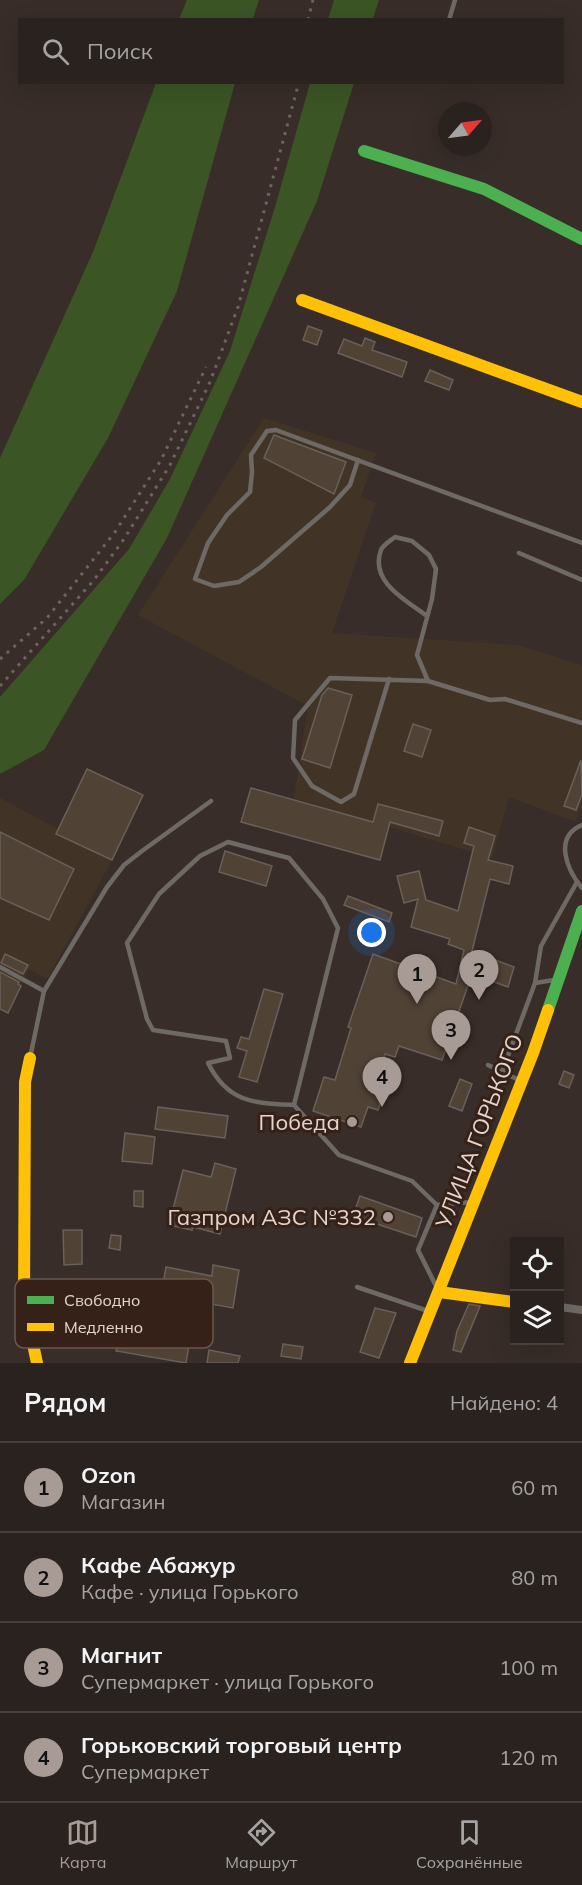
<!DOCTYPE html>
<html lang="ru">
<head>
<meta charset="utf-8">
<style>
  :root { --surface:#2a221e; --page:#362f2b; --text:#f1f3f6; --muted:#a5a4a4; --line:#463f3c; --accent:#a89b95 }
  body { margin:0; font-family:Mulish,sans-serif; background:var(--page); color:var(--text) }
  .controls { position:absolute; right:18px; bottom:18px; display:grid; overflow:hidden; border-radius:0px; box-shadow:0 6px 24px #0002 }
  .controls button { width:54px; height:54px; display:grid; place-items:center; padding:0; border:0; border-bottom:2px solid var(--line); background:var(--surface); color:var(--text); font:30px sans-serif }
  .compass { position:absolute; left:438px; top:102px; width:54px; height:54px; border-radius:50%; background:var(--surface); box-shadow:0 6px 24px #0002; rotate:62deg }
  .you { position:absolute; left:372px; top:933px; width:21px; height:21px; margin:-15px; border:4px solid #fff; border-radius:50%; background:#1a73e8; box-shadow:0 0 0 9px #1a73e833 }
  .badge { display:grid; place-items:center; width:39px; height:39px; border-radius:50%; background:var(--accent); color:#111; font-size:20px; font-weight:700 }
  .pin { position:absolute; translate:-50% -50px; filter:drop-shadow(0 2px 3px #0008) }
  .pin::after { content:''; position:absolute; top:32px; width:21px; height:18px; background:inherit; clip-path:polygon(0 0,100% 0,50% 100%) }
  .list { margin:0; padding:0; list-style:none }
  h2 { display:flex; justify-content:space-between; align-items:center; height:78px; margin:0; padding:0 24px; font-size:26px }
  h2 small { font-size:20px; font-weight:400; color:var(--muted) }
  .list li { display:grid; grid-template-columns:39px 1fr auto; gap:18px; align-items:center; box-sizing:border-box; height:90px; padding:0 24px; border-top:2px solid var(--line) }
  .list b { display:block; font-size:22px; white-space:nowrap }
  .list p { margin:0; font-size:20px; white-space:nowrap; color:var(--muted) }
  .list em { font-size:20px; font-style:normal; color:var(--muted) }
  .icon { flex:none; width:33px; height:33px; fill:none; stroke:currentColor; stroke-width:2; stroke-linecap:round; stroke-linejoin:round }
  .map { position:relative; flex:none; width:582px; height:1363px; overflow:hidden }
  .search { position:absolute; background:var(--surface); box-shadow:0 6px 24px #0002; left:18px; right:18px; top:18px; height:66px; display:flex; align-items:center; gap:15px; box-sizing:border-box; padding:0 21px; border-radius:0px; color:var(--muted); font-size:22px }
  .sheet { height:438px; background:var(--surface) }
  nav { display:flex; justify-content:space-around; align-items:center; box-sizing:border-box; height:84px; border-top:2px solid var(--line); background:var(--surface); font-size:16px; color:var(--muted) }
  nav a { display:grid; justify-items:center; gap:3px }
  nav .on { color:var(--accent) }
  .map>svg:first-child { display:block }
  .industrial { fill:#413427 }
  .green { fill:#3b5525 }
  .building { fill:#514236; stroke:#69605a; stroke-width:1.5 }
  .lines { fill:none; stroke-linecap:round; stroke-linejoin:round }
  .lane { stroke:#6f6966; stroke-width:4.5 }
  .street { stroke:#6f6966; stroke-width:8 }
  .fast { stroke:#4caf50; stroke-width:12 }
  .slow { stroke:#ffc107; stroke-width:12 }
  .rail { stroke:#6b6460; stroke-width:3; stroke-dasharray:3 6; stroke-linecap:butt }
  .poi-dot { fill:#a89b95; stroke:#352117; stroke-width:2 }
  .labels { text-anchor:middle; stroke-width:6; stroke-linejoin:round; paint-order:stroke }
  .poi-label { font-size:22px; fill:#e4d6cf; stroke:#352117; text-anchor:end }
  .street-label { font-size:22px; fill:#e4d6cf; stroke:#352117 }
  .key { fill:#352117; stroke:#6a574e; stroke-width:1.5 }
  .key-label { font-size:16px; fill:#e4d6cf }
</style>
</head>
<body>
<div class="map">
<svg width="582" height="1363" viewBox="0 0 582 1363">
  <rect width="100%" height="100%" fill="#382d28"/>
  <g class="industrial">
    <path d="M264,418l112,35 -15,44 15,6 -44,130 185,12 65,20v139l-6,18 -67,-25 -17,61 -198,-60 14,-92 -170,-91z"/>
    <path d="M87,769l56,26 -31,65 -65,119 -18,-10 -21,44 -8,-4v-211l58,31z"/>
  </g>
  <g class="green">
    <path d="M187,0h72l-6,19h-74z"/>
    <path d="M334,0h45l-6,19h-45z"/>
    <path d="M156,83h79l-58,208 -69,147 -84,142 -24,24v-146l93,-206z"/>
    <path d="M310,83h44l-37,118 -150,337 -123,212 -44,24v-77l129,-148 41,-70 60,-128 45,-144z"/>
  </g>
  <g class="building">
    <path d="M308,326l14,5 -5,14 -14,-5z"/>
    <path d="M365,338l10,4 -3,8 35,12 -5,15 -64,-24 6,-14 18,7z"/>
    <path d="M430,370l23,10 -4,10 -24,-9z"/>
    <path d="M274,435l72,27 -12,32 -70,-36z"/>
    <path d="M328,688l24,7 -22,73 -28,-9 20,-64z"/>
    <path d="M413,724l18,6 -9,27 -18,-6z"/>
    <path d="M581,760l1,34 -6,16 -12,-4z"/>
    <path d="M87,769l56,26 -31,65 -56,-26z"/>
    <path d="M251,788l122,34 5,-18 65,17 -4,15 -49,-14 -10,38 -139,-38z"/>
    <path d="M469,827l26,9 -7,24 25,6 -4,18 -19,-5 -18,72 42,16 -6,20 -36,-13 -30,86 -43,-14 -4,11 -10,-3 -13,38 11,3 -5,15 -10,-3 -7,20 -48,-16 11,-34 11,3 16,-52 -3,-1 25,-73 83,30 8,-34 -16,-6 2,-5 -39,-12 7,-28 -14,4 -7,-27 22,-5 7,29 32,11 16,-65 -10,-3z"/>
    <path d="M0,832l74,37 -25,51 -49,-22z"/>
    <path d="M225,851l47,15 -6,20 -47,-14z"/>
    <path d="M348,896l44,17 -3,9 -45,-17z"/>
    <path d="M5,954l23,11 -5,9 -22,-11z"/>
    <path d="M0,972l19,10 -1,2 3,2 -13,27 -8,-4z"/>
    <path d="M264,989l19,5 -26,88 -18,-5 8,-26 -10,-3 4,-11 8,2z"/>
    <path d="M564,1071l10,4 -5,13 -10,-4z"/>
    <path d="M460,1079l12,5 -10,27 -13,-5z"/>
    <path d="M158,1107l70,9 -3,22 -70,-9z"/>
    <path d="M125,1133l30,4 -3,27 -30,-3z"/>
    <path d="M215,1163l21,6 -16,65 -27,-7 -1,3 -23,-5 14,-55 28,7z"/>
    <path d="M134,1191h9v16l-9,-1z"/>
    <path d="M360,1196l62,22 -6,19 -63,-21z"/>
    <path d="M63,1230h19v34l-18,1z"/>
    <path d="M111,1235l10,1 -1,14 -11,-2z"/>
    <path d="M213,1265l26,5 -6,38 -72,-13 5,-28 46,9z"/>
    <path d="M469,1304l11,2 -19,46 -8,-2 4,-19z"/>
    <path d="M375,1308l21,5 -17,45 -19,-6z"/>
    <path d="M119,1333l70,12 -3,18 -70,-12z"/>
    <path d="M283,1344l20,3 -2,12 -20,-3z"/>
    <path d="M209,1350l31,6 -2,7h-31z"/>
  </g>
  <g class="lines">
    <g class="lane">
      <path d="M449,20l6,-20"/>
      <path d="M358,460l-8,25 -20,22 -69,60 -22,15 -25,4 -19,-7 13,-36 19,-28 23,-23 2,-20 -1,-17 16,-24 9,-1 306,113"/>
      <path d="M519,553l63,27"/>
      <path d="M427,616c-20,-15 -58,-34 -46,-66 2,-5 9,-9 14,-13l17,4 17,14 7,14 -4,30 -15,56 11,26 62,19 15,-1 77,24"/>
      <path d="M389,679l-35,115 -13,8 -29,-16 -19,-28 2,-38 35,-42 98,3"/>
      <path d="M582,825c-29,12 -15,45 0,63"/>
      <path d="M0,967l44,24"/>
      <path d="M535,983l6,-37 36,-64"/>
      <path d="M30,1058l14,-67 63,-104 17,-22 18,-14 69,-50"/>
      <path d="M488,1065l31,15"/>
      <path d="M502,1072l33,-89 19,-3"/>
      <path d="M294,1105l44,-177 -15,-29 -34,-41 -61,-16 -28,14 -41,38 -32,49 20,76 6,11 73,11 4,17 -22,5c20,40 46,40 86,42l45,50 73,26 25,24"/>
      <path d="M357,1287l71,24"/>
      <path d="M437,1288l-19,-38 19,-45 35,-3"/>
    </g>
    <path class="street" d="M560,1307l22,3"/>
    <g class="fast">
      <path d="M364,151l120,38 98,50"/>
      <path d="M548,1010l34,-99"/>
    </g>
    <g class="slow">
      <path d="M302,300l280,102"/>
      <path d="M30,1058l-5,24 -1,220 13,61"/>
      <path d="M439,1292l75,10"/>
      <path d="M410,1363l123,-310 15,-43"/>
    </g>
    <g class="rail">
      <path d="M308,20l5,-20"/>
      <path d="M0,659l47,-41 68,-86 46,-72 45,-93"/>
      <path d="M0,686l94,-106 30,-41 46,-74 40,-83 28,-75 61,-225"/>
    </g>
  </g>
  <g class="poi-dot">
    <circle cx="352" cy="1122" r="6"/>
    <circle cx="388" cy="1217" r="6"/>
  </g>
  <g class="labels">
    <g class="poi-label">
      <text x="340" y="1130">Победа</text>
      <text x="376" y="1225">Газпром АЗС №332</text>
    </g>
    <g class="street-label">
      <text transform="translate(479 1131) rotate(-69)" y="8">УЛИЦА ГОРЬКОГО</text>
    </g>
  </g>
  <rect x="15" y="1279" width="198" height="69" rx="9" class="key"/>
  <rect x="27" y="1296" width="27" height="8" fill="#4caf50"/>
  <rect x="27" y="1323" width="27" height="8" fill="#ffc107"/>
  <g class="key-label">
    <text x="64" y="1306">Свободно</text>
    <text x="64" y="1333">Медленно</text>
  </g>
</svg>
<div class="controls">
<button><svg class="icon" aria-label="locate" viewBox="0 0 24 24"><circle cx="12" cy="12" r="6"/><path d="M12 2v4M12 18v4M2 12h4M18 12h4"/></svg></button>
<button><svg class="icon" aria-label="layers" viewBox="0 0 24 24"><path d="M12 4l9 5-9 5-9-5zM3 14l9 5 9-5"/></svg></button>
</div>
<svg class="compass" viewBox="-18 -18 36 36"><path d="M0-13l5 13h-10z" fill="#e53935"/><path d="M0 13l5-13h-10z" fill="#a5a4a4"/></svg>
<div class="you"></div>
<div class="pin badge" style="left:417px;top:1004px">1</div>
<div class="pin badge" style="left:479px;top:1000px">2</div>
<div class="pin badge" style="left:451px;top:1060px">3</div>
<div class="pin badge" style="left:382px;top:1107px">4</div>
<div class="search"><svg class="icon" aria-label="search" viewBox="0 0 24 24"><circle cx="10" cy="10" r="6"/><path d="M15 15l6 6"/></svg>Поиск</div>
</div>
<section class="sheet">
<h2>Рядом<small>Найдено: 4</small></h2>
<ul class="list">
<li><span class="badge">1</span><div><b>Ozon</b><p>Магазин</p></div><em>60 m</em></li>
<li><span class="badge">2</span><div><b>Кафе Абажур</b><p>Кафе · улица Горького</p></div><em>80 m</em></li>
<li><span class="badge">3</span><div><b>Магнит</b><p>Супермаркет · улица Горького</p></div><em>100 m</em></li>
<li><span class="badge">4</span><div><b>Горьковский торговый центр</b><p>Супермаркет</p></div><em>120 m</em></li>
</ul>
</section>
<nav>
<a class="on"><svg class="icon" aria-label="map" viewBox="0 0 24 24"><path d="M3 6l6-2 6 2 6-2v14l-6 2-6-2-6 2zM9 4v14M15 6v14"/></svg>Карта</a>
<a><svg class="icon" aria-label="directions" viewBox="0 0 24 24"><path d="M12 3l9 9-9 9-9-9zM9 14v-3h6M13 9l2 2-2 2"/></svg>Маршрут</a>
<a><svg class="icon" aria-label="saved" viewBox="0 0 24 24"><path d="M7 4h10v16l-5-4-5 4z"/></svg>Сохранённые</a>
</nav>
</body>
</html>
